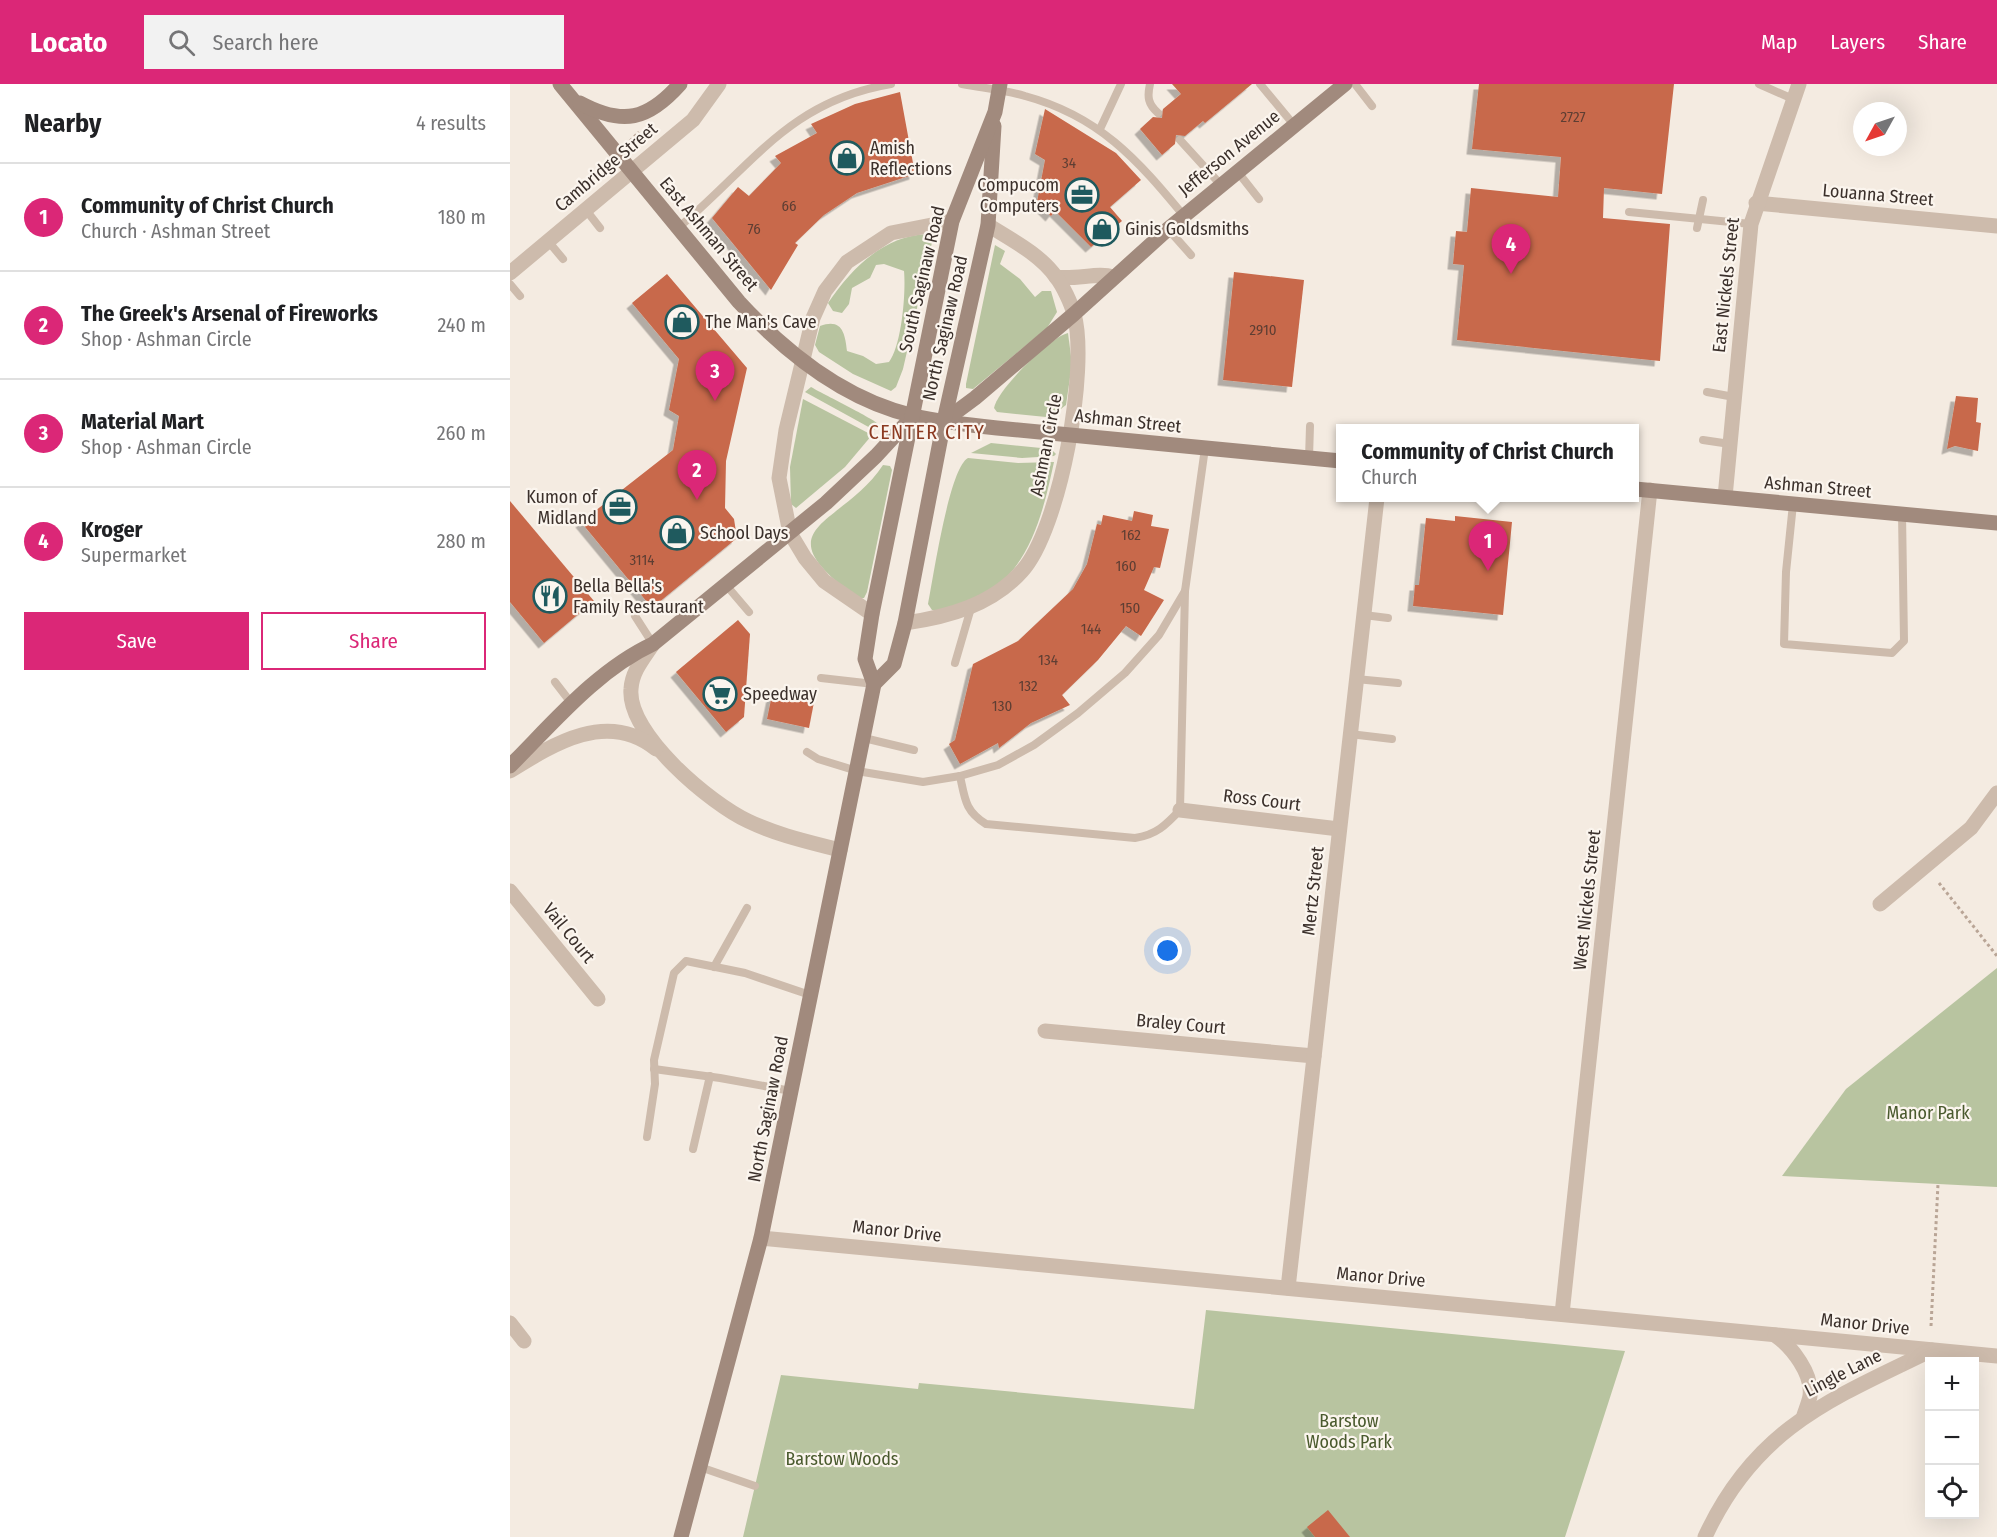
<!DOCTYPE html>
<html lang="en">
<head>
<meta charset="utf-8">
<style>
  :root { --surface:#fff; --page:#f2f2f2; --text:#202124; --muted:#757577; --line:#e0e0e0; --accent:#db2777 }
  body { margin:0; font-family:"Fira Sans Condensed",sans-serif; background:var(--page); color:var(--text) }
  .controls { position:absolute; right:18px; bottom:18px; display:grid; overflow:hidden; border-radius:0px; box-shadow:0 6px 24px #0002 }
  .controls button { width:54px; height:54px; display:grid; place-items:center; padding:0; border:0; border-bottom:2px solid var(--line); background:var(--surface); color:var(--text); font:30px sans-serif }
  .compass { position:absolute; left:1343px; top:18px; width:54px; height:54px; border-radius:50%; background:var(--surface); box-shadow:0 6px 24px #0002; rotate:230deg }
  .you { position:absolute; left:658px; top:867px; width:21px; height:21px; margin:-15px; border:4px solid #fff; border-radius:50%; background:#1a73e8; box-shadow:0 0 0 9px #1a73e833 }
  .badge { display:grid; place-items:center; width:39px; height:39px; border-radius:50%; background:var(--accent); color:#fff; font-size:20px; font-weight:700 }
  .pin { position:absolute; translate:-50% -50px; filter:drop-shadow(0 2px 3px #0008) }
  .pin::after { content:''; position:absolute; top:32px; width:21px; height:18px; background:inherit; clip-path:polygon(0 0,100% 0,50% 100%) }
  .popup { position:absolute; left:826px; top:340px; width:303px; height:78px; box-sizing:border-box; display:grid; place-content:center; border-radius:0px; background:var(--surface); filter:drop-shadow(0 2px 4px #0005); font-size:20px; white-space:nowrap; color:var(--muted) }
  .popup b { font-size:22px; color:var(--text) }
  .popup::after { content:''; position:absolute; left:50%; top:100%; margin-left:-12px; border:12px solid transparent; border-top-color:var(--surface) }
  .list { margin:0; padding:0; list-style:none }
  h2 { display:flex; justify-content:space-between; align-items:center; height:78px; margin:0; padding:0 24px; font-size:26px }
  h2 small { font-size:20px; font-weight:400; color:var(--muted) }
  .list li { display:grid; grid-template-columns:39px 1fr auto; gap:18px; align-items:center; box-sizing:border-box; height:108px; padding:0 24px; border-top:2px solid var(--line) }
  .list b { display:block; font-size:22px; white-space:nowrap }
  .list p { margin:0; font-size:20px; white-space:nowrap; color:var(--muted) }
  .list em { font-size:20px; font-style:normal; color:var(--muted) }
  .actions { display:flex; gap:12px; padding:18px 24px }
  .actions a { flex:1; padding:14px 0; border:2px solid var(--accent); border-radius:0px; text-align:center; font-size:21px; color:var(--accent) }
  .actions .main { background:var(--accent); color:#fff }
  .icon { flex:none; width:33px; height:33px; fill:none; stroke:currentColor; stroke-width:2; stroke-linecap:round; stroke-linejoin:round }
  .map { position:relative; flex:none; width:1487px; height:1453px; overflow:hidden }
  header { display:flex; align-items:center; gap:36px; box-sizing:border-box; height:84px; padding:0 30px; background:var(--accent); color:#fff }
  header strong { font-size:28px }
  nav { display:flex; gap:33px; margin-inline-start:auto; font-size:21px }
  .search { width:420px; height:54px; background:var(--page); display:flex; align-items:center; gap:15px; box-sizing:border-box; padding:0 21px; border-radius:0px; color:var(--muted); font-size:22px }
  main { display:flex }
  aside { flex:1; background:var(--surface) }
  .map>svg:first-child { display:block }
  .green { fill:#b8c4a0 }
  .building { fill:#c8694b; filter:url(#shadow) }
  .lines { fill:none; stroke-linecap:round; stroke-linejoin:round }
  .path { stroke:#b9a596; stroke-width:3; stroke-dasharray:3 3; stroke-linecap:butt }
  .lane { stroke:#cdbbac; stroke-width:8 }
  .street { stroke:#cdbbac; stroke-width:15 }
  .secondary { stroke:#a18a7d; stroke-width:15 }
  .labels { text-anchor:middle; stroke-width:4.5; stroke-linejoin:round; paint-order:stroke }
  .number-label { font-size:15px; fill:#5e3e33 }
  .poi-label { font-size:18px; fill:#3b302b; stroke:#fbf5ee; text-anchor:start }
  .street-label { font-size:18px; fill:#3b302b; stroke:#fbf5ee }
  .park-label { font-size:18px; fill:#4a5a2e; stroke:#fbf5ee }
  .neighbourhood-label { font-size:20px; letter-spacing:1.5px; fill:#8c3b22; stroke:#fbf5ee }
</style>
</head>
<body>
<header>
<strong>Locato</strong>
<div class="search"><svg class="icon" aria-label="search" viewBox="0 0 24 24"><circle cx="10" cy="10" r="6"/><path d="M15 15l6 6"/></svg>Search here</div>
<nav><a>Map</a><a>Layers</a><a>Share</a></nav>
</header>
<main>
<aside>
<h2>Nearby<small>4 results</small></h2>
<ul class="list">
<li><span class="badge">1</span><div><b>Community of Christ Church</b><p>Church · Ashman Street</p></div><em>180 m</em></li>
<li><span class="badge">2</span><div><b>The Greek's Arsenal of Fireworks</b><p>Shop · Ashman Circle</p></div><em>240 m</em></li>
<li><span class="badge">3</span><div><b>Material Mart</b><p>Shop · Ashman Circle</p></div><em>260 m</em></li>
<li><span class="badge">4</span><div><b>Kroger</b><p>Supermarket</p></div><em>280 m</em></li>
</ul>
<div class="actions"><a class="main">Save</a><a>Share</a></div>
</aside>
<div class="map">
<svg width="1487" height="1453" viewBox="0 0 1487 1453">
  <defs>
    <filter id="shadow"><feDropShadow dx="-5.5" dy="5.5" stdDeviation="0" flood-color="#0004"/></filter>
  </defs>
  <rect width="100%" height="100%" fill="#f4ebe1"/>
  <g class="green">
    <path d="M419,150l4,4 -30,131 -7,18 -5,4 -38,-17 -34,-22 -4,-7 5,-19c22,-8 25,7 27,25l16,5 13,8 13,-2c13,-17 17,-71 15,-91l-20,-7 -8,1 -6,13 -18,10 -3,16 -7,9 -9,-2 -5,-8c24,-35 56,-68 101,-69z"/>
    <path d="M485,161l10,6 -5,13 20,15 15,18 7,-6h9l6,21 -10,16 -74,61 -7,-1v-4z"/>
    <path d="M558,249l4,31 -6,41 -13,10 -7,2 -49,-5 -3,-4c3,-18 56,-71 74,-75z"/>
    <path d="M301,303c10,6 65,33 67,37l-4,6 -69,-38z"/>
    <path d="M293,315l69,36 -27,32 -49,41 -5,-4 -1,-37z"/>
    <path d="M481,359l60,6 5,5 -2,2 -32,2 -51,-5z"/>
    <path d="M458,374l50,5 36,-1c-12,55 -27,123 -91,141 -9,3 -21,8 -31,7l-4,-6c5,-24 21,-136 40,-146z"/>
    <path d="M373,381l7,1 2,4 -25,122 -3,6h-6c-100,-72 -16,-71 25,-133z"/>
    <path d="M1487,884v219l-215,-11 64,-87z"/>
    <path d="M696,1226l419,41 -60,186h-822l38,-162 137,14 1,-6 275,26z"/>
  </g>
  <g class="building">
    <path d="M662,0h80l-47,39 -2,-2 -18,15 -9,-1 -1,9 -13,11 -22,-26 13,-12 9,1 1,-9 18,-15z"/>
    <path d="M969,0h195l-12,110 -58,-6 -1,30 67,6 -10,137 -203,-21 7,-75 -11,-1 3,-33 11,1 4,-44 87,9 3,-40 -89,-8z"/>
    <path d="M390,8l15,82 -58,19 -33,22 -29,28 3,2 -27,45 -59,-72 26,-31 11,9 32,-33 -6,-7 42,-23 -6,-9 44,-20z"/>
    <path d="M535,25l71,44 25,27 -31,27 12,14 -31,26 -36,-36 -4,5 -14,-14 8,-42 -10,-6z"/>
    <path d="M724,188l70,8 -12,107 -69,-7z"/>
    <path d="M157,190l80,94 -21,93 -1,47 9,11 3,19 -85,70 -71,-86 92,-72 6,-34 -10,-6 10,-51 -47,-56z"/>
    <path d="M1446,312l22,2 -2,24 5,1 -3,28 -23,-5 -8,3z"/>
    <path d="M0,417l84,100 -50,42 -34,-41z"/>
    <path d="M624,427l19,4 -2,11 18,3 -9,39 -6,-1 -10,23 20,10 -23,36 -15,-10 -28,34 -36,35 8,10 -39,18 -32,25 -1,-5 -38,21 -11,-20 6,-4 18,-76 45,-23 55,-52 14,-25 10,-40 4,1 2,-10 29,6z"/>
    <path d="M945,432l57,6 -9,93 -90,-9 2,-21h4l7,-67 29,3z"/>
    <path d="M228,536l12,14 -6,83 -18,15 -50,-60z"/>
    <path d="M263,606l42,7 -6,31 -42,-9z"/>
    <path d="M818,1426l22,27h-35l-8,-10z"/>
  </g>
  <g class="lines">
    <g class="path">
      <path d="M120,57l9,-9"/>
      <path d="M1429,799l58,73"/>
      <path d="M1421,1242l7,-142"/>
    </g>
    <g class="lane">
      <path d="M452,0c21,4 43,6 63,12 74,20 112,63 159,120"/>
      <path d="M640,0c-3,13 -2,20 8,29"/>
      <path d="M750,0l34,41"/>
      <path d="M845,0l17,22"/>
      <path d="M1249,0l34,15"/>
      <path d="M590,45l21,-45"/>
      <path d="M670,56l41,45"/>
      <path d="M727,87l22,28"/>
      <path d="M76,126l14,18"/>
      <path d="M1119,128l122,12"/>
      <path d="M168,144c74,-62 111,-127 213,-144"/>
      <path d="M1187,144l6,-28"/>
      <path d="M658,145l23,26"/>
      <path d="M38,157l15,18"/>
      <path d="M0,200l10,12"/>
      <path d="M1197,308l27,5"/>
      <path d="M1193,356l27,4"/>
      <path d="M799,374l1,-32"/>
      <path d="M1283,420l-7,68 -2,72 108,9 12,-12 -2,-127"/>
      <path d="M216,501l23,27"/>
      <path d="M854,531l24,3"/>
      <path d="M125,532l18,28"/>
      <path d="M445,579l16,-55"/>
      <path d="M311,594l53,6"/>
      <path d="M846,595l42,4"/>
      <path d="M45,598l17,22"/>
      <path d="M840,650l42,5"/>
      <path d="M354,654l50,12"/>
      <path d="M297,668l11,7 39,12 66,11 37,-6 38,-11 36,-20 44,-32 47,-40 34,-38 26,-44 20,-143"/>
      <path d="M450,692c5,23 5,35 26,48l149,14c21,-3 31,-13 45,-28l5,-219"/>
      <path d="M204,883l33,-59"/>
      <path d="M144,985l66,9 71,13"/>
      <path d="M137,1053l8,-53 -1,-24 20,-87 12,-12 59,12 65,22"/>
      <path d="M183,1065l17,-73"/>
      <path d="M190,1383l55,19"/>
    </g>
    <g class="street">
      <path d="M1246,119l241,23"/>
      <path d="M0,189l183,-153 26,-36"/>
      <path d="M546,193c19,3 44,-5 56,0"/>
      <path d="M1215,413l26,-273 48,-140"/>
      <path d="M362,530l-48,-33 -19,-23 -15,-25 -11,-55 7,-48 27,-112 12,-27 22,-29 44,-29 61,-12"/>
      <path d="M395,539c43,-6 87,-18 117,-52 38,-42 67,-203 52,-257 -3,-11 -11,-28 -18,-37 -16,-23 -46,-38 -68,-52"/>
      <path d="M143,560c-9,14 -21,27 -22,45 -4,45 80,115 117,132 29,14 61,21 92,29"/>
      <path d="M0,687c45,-28 98,-61 146,-22"/>
      <path d="M670,726l159,19"/>
      <path d="M0,807l88,108"/>
      <path d="M1370,820l91,-76 26,-35"/>
      <path d="M535,947l269,25"/>
      <path d="M251,1154l1236,118"/>
      <path d="M778,1204l89,-790"/>
      <path d="M1052,1230l88,-824"/>
      <path d="M0,1239l14,18"/>
      <path d="M1265,1251c17,12 38,39 35,61 -1,6 -4,13 -6,19"/>
      <path d="M1195,1453c50,-109 126,-138 227,-187"/>
    </g>
    <g class="secondary">
      <path d="M50,0l179,218c47,51 106,98 175,114 27,6 55,9 83,12l344,33"/>
      <path d="M70,19c43,23 68,17 100,-19"/>
      <path d="M434,337l31,-23 99,-84 94,-85 177,-145"/>
      <path d="M1125,405l362,34"/>
      <path d="M364,600l20,-20 11,-41 39,-202 44,-196 6,-99"/>
      <path d="M0,682c43,-43 87,-96 143,-122l173,-141 50,-47 37,-40"/>
      <path d="M171,1453l80,-299 113,-554 -9,-25 7,-45 80,-393 43,-109 5,-28"/>
    </g>
  </g>
  <defs>
    <g id="shop-ring" transform="scale(1.725)"><circle r="9.5" fill="#fbf5ee" stroke="#1f5a5e" stroke-width="1.5"/><path d="M-5-2.5h2.3a2.7 3.5 0 0 1 5.4 0H5L5.5 6h-11ZM-1.5-2.5h3a1.5 2.3 0 0 0-3 0Z" fill="#1f5a5e"/></g>
    <g id="office-ring" transform="scale(1.725)"><circle r="9.5" fill="#fbf5ee" stroke="#1f5a5e" stroke-width="1.5"/><path d="M-6-3h4V-5.5h4V-3h4V5H-6ZM-1-4.5V-3h2v-1.5ZM-6 0V1H6V0Z" fill="#1f5a5e"/></g>
    <g id="restaurant-ring" transform="scale(1.725)"><circle r="9.5" fill="#fbf5ee" stroke="#1f5a5e" stroke-width="1.5"/><path d="M-5-6h1v4h1v-4h1v4h1v-4h1v5L-1.5 .5V6h-2V.5L-5-1ZM5-6V6H3V1.5H1.5Q1.5-4 5-6Z" fill="#1f5a5e"/></g>
    <g id="supermarket-ring" transform="scale(1.725)"><circle r="9.5" fill="#fbf5ee" stroke="#1f5a5e" stroke-width="1.5"/><path d="M-6-5.5h2.5l.6 2H6L4.5 2H-2.5L-4.4-4H-6ZM-1.5 3.2a1.3 1.3 0 1 0 .1 0ZM3 3.2a1.3 1.3 0 1 0 .1 0Z" fill="#1f5a5e"/></g>
  </defs>
  <g fill-rule="evenodd">
    <use href="#shop-ring" x="337" y="74"/>
    <use href="#office-ring" x="572" y="111"/>
    <use href="#shop-ring" x="592" y="145"/>
    <use href="#shop-ring" x="172" y="238"/>
    <use href="#office-ring" x="110" y="423"/>
    <use href="#shop-ring" x="167" y="449"/>
    <use href="#restaurant-ring" x="40" y="512"/>
    <use href="#supermarket-ring" x="210" y="610"/>
  </g>
  <g class="labels">
    <g class="number-label">
      <text x="1063" y="38">2727</text>
      <text x="559" y="84">34</text>
      <text x="279" y="127">66</text>
      <text x="244" y="150">76</text>
      <text x="753" y="251">2910</text>
      <text x="621" y="456">162</text>
      <text x="132" y="481">3114</text>
      <text x="616" y="487">160</text>
      <text x="620" y="529">150</text>
      <text x="581" y="550">144</text>
      <text x="538" y="581">134</text>
      <text x="518" y="607">132</text>
      <text x="492" y="627">130</text>
    </g>
    <g class="poi-label">
      <text x="360" y="70">Amish<tspan x="360" dy="21">Reflections</tspan></text>
      <text x="549" y="107" text-anchor="end">Compucom<tspan x="549" dy="21">Computers</tspan></text>
      <text x="615" y="151">Ginis Goldsmiths</text>
      <text x="195" y="244">The Man's Cave</text>
      <text x="87" y="419" text-anchor="end">Kumon of<tspan x="87" dy="21">Midland</tspan></text>
      <text x="190" y="455">School Days</text>
      <text x="63" y="508">Bella Bella's<tspan x="63" dy="21">Family Restaurant</tspan></text>
      <text x="233" y="616">Speedway</text>
    </g>
    <g class="street-label">
      <text transform="translate(719 69) rotate(-39)" y="6">Jefferson Avenue</text>
      <text transform="translate(96 83) rotate(-40)" y="6">Cambridge Street</text>
      <text transform="translate(1368 111) rotate(5)" y="6">Louanna Street</text>
      <text transform="translate(199 150) rotate(50)" y="6">East Ashman Street</text>
      <text transform="translate(412 195) rotate(-77)" y="6">South Saginaw Road</text>
      <text transform="translate(1216 201) rotate(-84)" y="6">East Nickels Street</text>
      <text transform="translate(435 244) rotate(-77)" y="6">North Saginaw Road</text>
      <text transform="translate(618 337) rotate(6)" y="6">Ashman Street</text>
      <text transform="translate(536 361) rotate(-79)" y="6">Ashman Circle</text>
      <text transform="translate(1308 403) rotate(5)" y="6">Ashman Street</text>
      <text transform="translate(752 716) rotate(7)" y="6">Ross Court</text>
      <text transform="translate(803 807) rotate(-84)" y="6">Mertz Street</text>
      <text transform="translate(1077 816) rotate(-84)" y="6">West Nickels Street</text>
      <text transform="translate(59 849) rotate(51)" y="6">Vail Court</text>
      <text transform="translate(671 940) rotate(5)" y="6">Braley Court</text>
      <text transform="translate(258 1025) rotate(-79)" y="6">North Saginaw Road</text>
      <text transform="translate(387 1147) rotate(6)" y="6">Manor Drive</text>
      <text transform="translate(871 1193) rotate(5)" y="6">Manor Drive</text>
      <text transform="translate(1355 1240) rotate(6)" y="6">Manor Drive</text>
      <text transform="translate(1333 1289) rotate(-27)" y="6">Lingle Lane</text>
    </g>
    <g class="park-label">
      <text x="1418" y="1035">Manor Park</text>
      <text x="839" y="1343">Barstow<tspan x="839" dy="21">Woods Park</tspan></text>
      <text x="332" y="1381">Barstow Woods</text>
    </g>
    <g class="neighbourhood-label">
      <text x="417" y="355">CENTER CITY</text>
    </g>
  </g>
</svg>
<div class="controls">
<button>+</button>
<button>−</button>
<button><svg class="icon" aria-label="locate" viewBox="0 0 24 24"><circle cx="12" cy="12" r="6"/><path d="M12 2v4M12 18v4M2 12h4M18 12h4"/></svg></button>
</div>
<svg class="compass" viewBox="-18 -18 36 36"><path d="M0-13l5 13h-10z" fill="#e53935"/><path d="M0 13l5-13h-10z" fill="#757577"/></svg>
<div class="you"></div>
<div class="pin badge" style="left:978px;top:487px">1</div>
<div class="popup"><b>Community of Christ Church</b>Church</div>
<div class="pin badge" style="left:187px;top:416px">2</div>
<div class="pin badge" style="left:205px;top:317px">3</div>
<div class="pin badge" style="left:1001px;top:190px">4</div>
</div>
</main>
</body>
</html>
